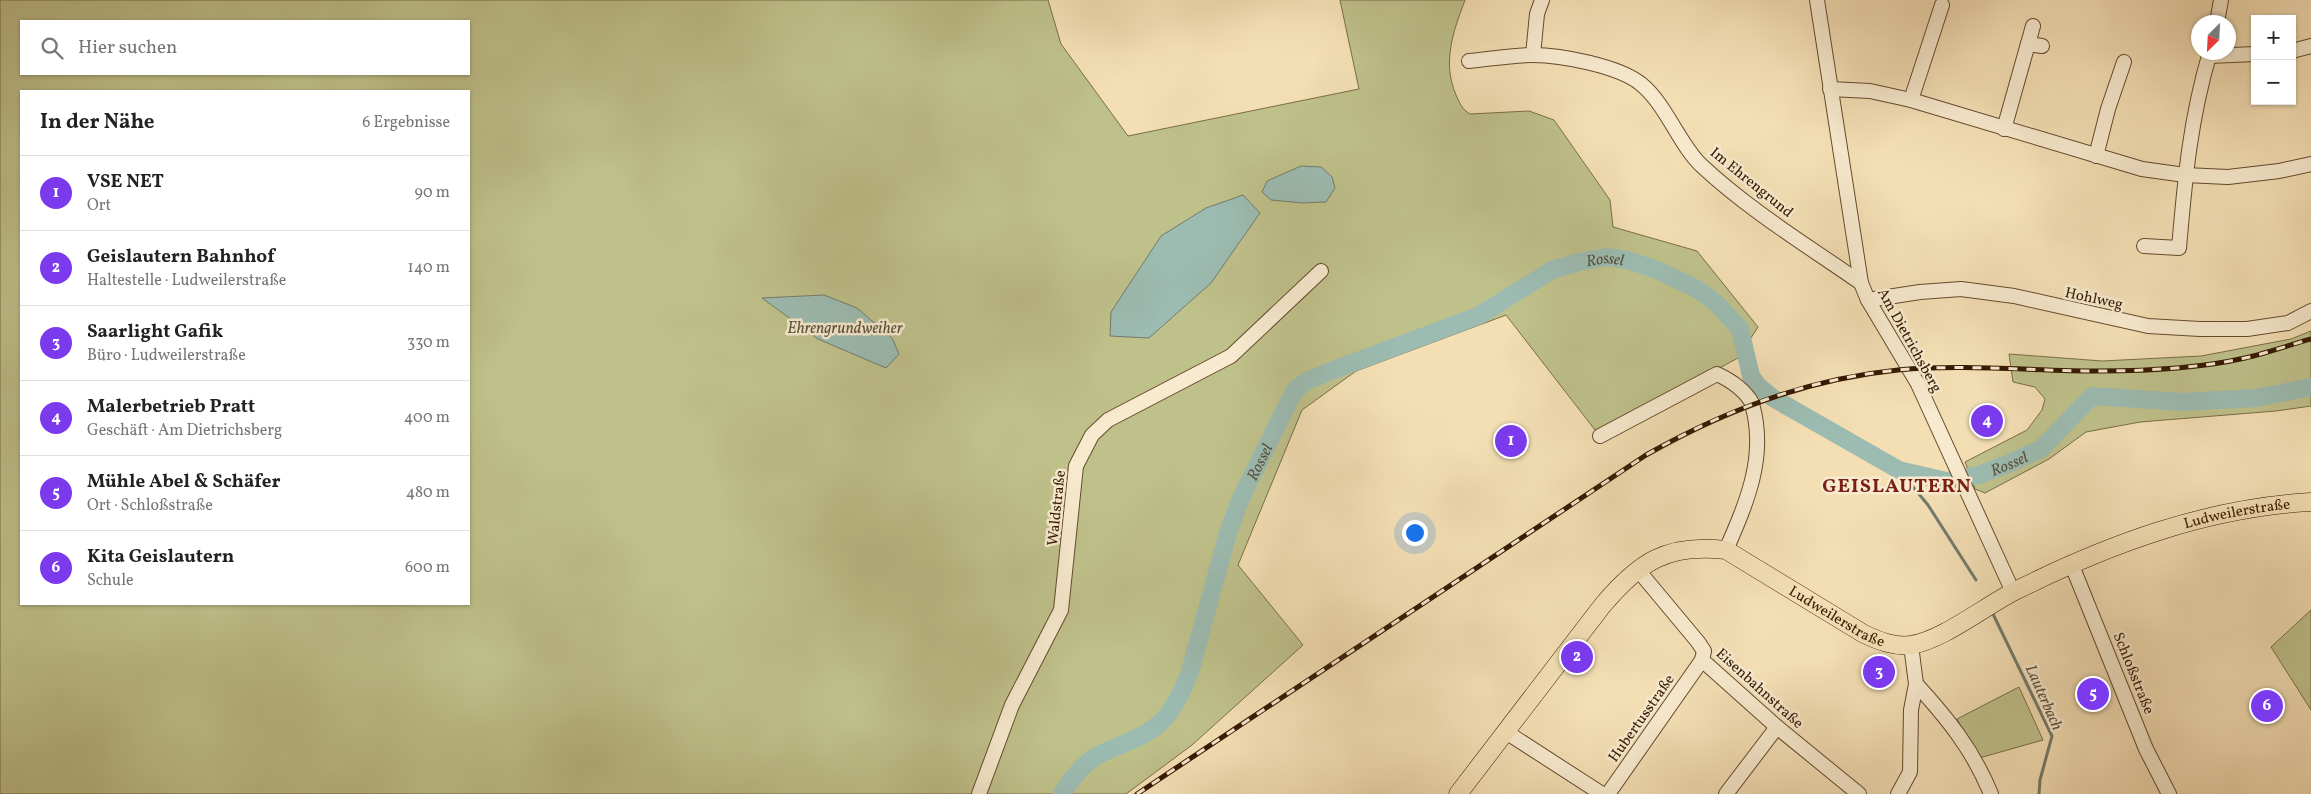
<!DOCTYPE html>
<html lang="de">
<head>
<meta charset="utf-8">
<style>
  :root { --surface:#fff; --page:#f2f2f2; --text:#222; --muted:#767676; --line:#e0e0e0; --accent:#7c3aed }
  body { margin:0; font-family:Vollkorn,serif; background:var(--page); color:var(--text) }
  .controls { position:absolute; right:15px; top:15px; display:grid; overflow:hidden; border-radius:0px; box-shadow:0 1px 4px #0004 }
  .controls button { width:45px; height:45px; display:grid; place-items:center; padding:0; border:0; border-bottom:1px solid var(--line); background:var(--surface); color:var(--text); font:25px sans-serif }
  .compass { position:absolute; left:2191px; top:15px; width:45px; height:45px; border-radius:50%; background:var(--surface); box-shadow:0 1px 4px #0004; rotate:204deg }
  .you { position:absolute; left:1414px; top:532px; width:18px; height:18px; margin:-12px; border:4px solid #fff; border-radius:50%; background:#1a73e8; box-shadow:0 0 0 8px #1a73e833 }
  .badge { display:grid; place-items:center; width:32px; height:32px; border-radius:50%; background:var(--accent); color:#fff; font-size:16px; font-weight:700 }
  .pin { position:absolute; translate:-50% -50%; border:2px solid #fff; box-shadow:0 1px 5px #0006 }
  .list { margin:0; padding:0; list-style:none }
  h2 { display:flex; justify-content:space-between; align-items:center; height:65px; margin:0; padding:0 20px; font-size:21px }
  h2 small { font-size:16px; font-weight:400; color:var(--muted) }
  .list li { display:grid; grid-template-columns:32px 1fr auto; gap:15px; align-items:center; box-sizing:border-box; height:75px; padding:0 20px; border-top:1px solid var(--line) }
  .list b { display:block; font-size:19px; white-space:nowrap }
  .list p { margin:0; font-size:16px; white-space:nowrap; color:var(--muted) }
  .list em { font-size:16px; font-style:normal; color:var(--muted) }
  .icon { flex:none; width:28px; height:28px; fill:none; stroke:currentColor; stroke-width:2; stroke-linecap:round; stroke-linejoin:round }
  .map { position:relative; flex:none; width:2311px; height:794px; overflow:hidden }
  .search { position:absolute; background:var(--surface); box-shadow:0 1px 4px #0004; left:20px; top:20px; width:450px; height:55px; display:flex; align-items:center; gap:12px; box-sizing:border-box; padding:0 18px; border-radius:0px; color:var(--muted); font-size:19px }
  .panel { position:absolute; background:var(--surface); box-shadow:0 1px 4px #0004; left:20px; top:90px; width:450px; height:515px; border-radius:0px }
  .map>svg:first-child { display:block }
  .green { fill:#bfc18b; stroke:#7a6d46; fill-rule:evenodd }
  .water { fill:#9cbcb2; stroke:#737b6b }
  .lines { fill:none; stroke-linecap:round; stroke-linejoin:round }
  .stream { stroke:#737b6b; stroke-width:3 }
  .river { stroke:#9cbcb2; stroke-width:18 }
  .minor-casing { stroke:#654a2d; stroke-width:16 }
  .major-casing { stroke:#351900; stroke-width:19 }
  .minor { stroke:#f8eacf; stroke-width:14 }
  .major { stroke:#f4dfb5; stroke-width:18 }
  .rail-casing { stroke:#351900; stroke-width:5 }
  .rail { stroke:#f8eacf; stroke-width:3; stroke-dasharray:9; stroke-linecap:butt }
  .labels { text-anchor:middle; stroke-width:5; stroke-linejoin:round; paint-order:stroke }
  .street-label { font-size:15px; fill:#351900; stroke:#f8eacf }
  .water-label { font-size:16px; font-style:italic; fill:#59523e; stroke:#f8eacf }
  .district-label { font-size:20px; font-weight:bold; letter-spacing:1px; fill:#7a1f14; stroke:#f8eacf }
</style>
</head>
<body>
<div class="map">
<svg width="2311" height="794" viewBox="0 0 2311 794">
  <rect width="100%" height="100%" fill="#f4dfb5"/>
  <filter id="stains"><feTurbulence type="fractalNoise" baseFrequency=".004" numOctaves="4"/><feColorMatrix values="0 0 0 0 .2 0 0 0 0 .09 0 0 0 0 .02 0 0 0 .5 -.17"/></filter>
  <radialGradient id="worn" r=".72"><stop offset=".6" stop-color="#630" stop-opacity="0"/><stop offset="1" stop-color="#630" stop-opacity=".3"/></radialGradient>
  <g class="green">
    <path d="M0,0h1048l13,44 67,92 231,-47 -19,-89h125c-12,32 -23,62 -9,95 4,9 6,14 14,19l59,-3 25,9 56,80 3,27 84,24 61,76 -20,31 -75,41 -68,31 -89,-115 -150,56 -54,39 -64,155 65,80 -111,100 -66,49h-1126zM21,21h448v53h-448zM21,91h448v513h-448z"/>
    <path d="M2311,331v75l-35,5 -136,11 -54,10 -37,27 -64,34 -10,-4 -10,-27 62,-32 15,-20 3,-11 -10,-12 -22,-5 -4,-28 93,7 99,-5 90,-17z"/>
    <path d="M2311,610v100l-40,-63z"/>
    <path d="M2019,687l24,53 -64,18 -22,-39z"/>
  </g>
  <g class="water">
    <path d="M1301,166l20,1 11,10 3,11 -9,14 -23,1 -32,-3 -9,-8 5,-11z"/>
    <path d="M1243,195l17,18 -49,70 -62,55 -39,-2 1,-24 50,-76 45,-28z"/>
    <path d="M824,295l33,13 35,30 7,16 -13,14 -68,-29 -56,-41z"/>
  </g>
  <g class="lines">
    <g class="stream">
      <path d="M1899,470l29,35 48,75"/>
      <path d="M1993,614l59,122 -12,44 -1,14"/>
    </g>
    <path class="river" id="s1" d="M1062,794c8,-13 20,-29 33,-37 21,-12 46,-17 65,-34 14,-13 21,-31 29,-48l39,-142 12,-33 54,-109 13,-10 21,-9 150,-56 74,-46 27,-8 27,-5 21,3 30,10 40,19 19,14 24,26 11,47 7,10 15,12 126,72 47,11 33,-6 31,-12 32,-15 50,-52 91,6 73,-4 55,-11"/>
    <g class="minor-casing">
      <g id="minor">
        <path d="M1817,0l44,283 7,17 50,84 95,208"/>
        <path d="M2217,22l4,-22"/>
        <path d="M2028,44l14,2"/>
        <path d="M2292,51l19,-5"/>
        <path d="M1533,55l4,-41 5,-14"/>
        <path d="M2209,56l46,-2"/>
        <path d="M1469,61c21,-2 43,-6 64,-6 28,0 86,11 108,29 25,20 39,62 61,82 47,44 106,80 159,117"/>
        <path d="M1830,89l40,2 41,9 231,69 43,6 43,2 51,-6 32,-7"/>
        <path d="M1911,100l31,-95"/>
        <path d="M2004,129l29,-103"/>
        <path d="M2096,156l12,-47 16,-47"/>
        <path d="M2144,246l35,2c6,-70 11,-128 31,-196"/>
        <path d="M1868,300l52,-8 41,-3 53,7 134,30 52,3h47l41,-6 23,-12"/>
        <path d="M1600,436l117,-62c15,7 27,15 35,29"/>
        <path d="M1726,550c21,-48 41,-94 26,-146"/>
        <path d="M2071,563l75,186 23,45"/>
        <path d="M1638,570l60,72 6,9 -2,9 75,67 82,67"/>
        <path d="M1916,684c32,35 57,66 75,110"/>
        <path d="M1506,732l96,62"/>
        <path d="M979,794l33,-89 49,-95 15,-144 16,-31 16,-15 123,-64 90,-85"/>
        <path d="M1608,794l94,-134"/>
        <path d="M1726,794l51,-67"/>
        <path d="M1898,794l12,-22 1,-62 5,-26 -5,-39"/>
      </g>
    </g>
    <g class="major-casing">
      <g id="major">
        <path id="s2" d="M1458,794l144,-188c37,-44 65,-63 124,-56l138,84c15,7 30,13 47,11 32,-5 74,-39 104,-54 94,-47 191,-83 296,-89"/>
      </g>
    </g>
    <use href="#minor" class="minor"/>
    <use href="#major" class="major"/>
    <g class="rail-casing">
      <path id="rail" d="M1137,794l509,-339c79,-45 161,-76 252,-85 67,-6 134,1 201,1 46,0 102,-3 146,-13 22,-5 44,-13 66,-19"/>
    </g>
    <use href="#rail" class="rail"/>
  </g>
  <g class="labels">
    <g class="street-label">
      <text transform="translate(1752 182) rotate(39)" y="5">Im Ehrengrund</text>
      <text transform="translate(2094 298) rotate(12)" y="5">Hohlweg</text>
      <text transform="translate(1910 340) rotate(61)" y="5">Am Dietrichsberg</text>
      <text transform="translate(1056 508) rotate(-84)" y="5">Waldstraße</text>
      <text dy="5" stroke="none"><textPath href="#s2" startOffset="945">Ludweilerstraße</textPath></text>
      <text dy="5" stroke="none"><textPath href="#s2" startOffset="510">Ludweilerstraße</textPath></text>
      <text transform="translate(2134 673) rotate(68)" y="5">Schloßstraße</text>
      <text transform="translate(1760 688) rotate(42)" y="5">Eisenbahnstraße</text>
      <text transform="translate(1641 718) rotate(-55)" y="5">Hubertusstraße</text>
    </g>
    <g class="water-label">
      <text dy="6" stroke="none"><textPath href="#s1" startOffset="825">Rossel</textPath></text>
      <text x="845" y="333">Ehrengrundweiher</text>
      <text dy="6" stroke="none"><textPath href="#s1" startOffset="405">Rossel</textPath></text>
      <text dy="6" stroke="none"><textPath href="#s1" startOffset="1321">Rossel</textPath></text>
      <text transform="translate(2045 697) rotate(66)" y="6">Lauterbach</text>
    </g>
    <g class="district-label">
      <text x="1897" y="492">GEISLAUTERN</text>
    </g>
  </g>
  <rect width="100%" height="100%" filter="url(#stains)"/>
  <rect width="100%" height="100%" fill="url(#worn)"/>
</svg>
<div class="controls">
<button>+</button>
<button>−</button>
</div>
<svg class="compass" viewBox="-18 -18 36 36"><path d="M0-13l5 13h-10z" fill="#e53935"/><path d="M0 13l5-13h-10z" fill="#767676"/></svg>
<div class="you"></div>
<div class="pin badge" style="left:1511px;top:441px">1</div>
<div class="pin badge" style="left:1577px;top:657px">2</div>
<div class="pin badge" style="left:1879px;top:672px">3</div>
<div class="pin badge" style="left:1987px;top:421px">4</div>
<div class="pin badge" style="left:2093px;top:694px">5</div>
<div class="pin badge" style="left:2267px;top:706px">6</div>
<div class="search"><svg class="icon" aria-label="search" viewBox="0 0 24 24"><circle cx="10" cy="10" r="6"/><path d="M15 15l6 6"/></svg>Hier suchen</div>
<section class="panel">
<h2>In der Nähe<small>6 Ergebnisse</small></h2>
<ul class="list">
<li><span class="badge">1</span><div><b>VSE NET</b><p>Ort</p></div><em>90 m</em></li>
<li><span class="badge">2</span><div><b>Geislautern Bahnhof</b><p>Haltestelle · Ludweilerstraße</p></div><em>140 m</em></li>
<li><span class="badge">3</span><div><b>Saarlight Gafik</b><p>Büro · Ludweilerstraße</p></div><em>330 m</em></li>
<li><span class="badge">4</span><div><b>Malerbetrieb Pratt</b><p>Geschäft · Am Dietrichsberg</p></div><em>400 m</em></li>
<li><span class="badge">5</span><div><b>Mühle Abel &amp; Schäfer</b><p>Ort · Schloßstraße</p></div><em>480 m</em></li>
<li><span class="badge">6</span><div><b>Kita Geislautern</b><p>Schule</p></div><em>600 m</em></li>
</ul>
</section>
</div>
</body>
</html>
